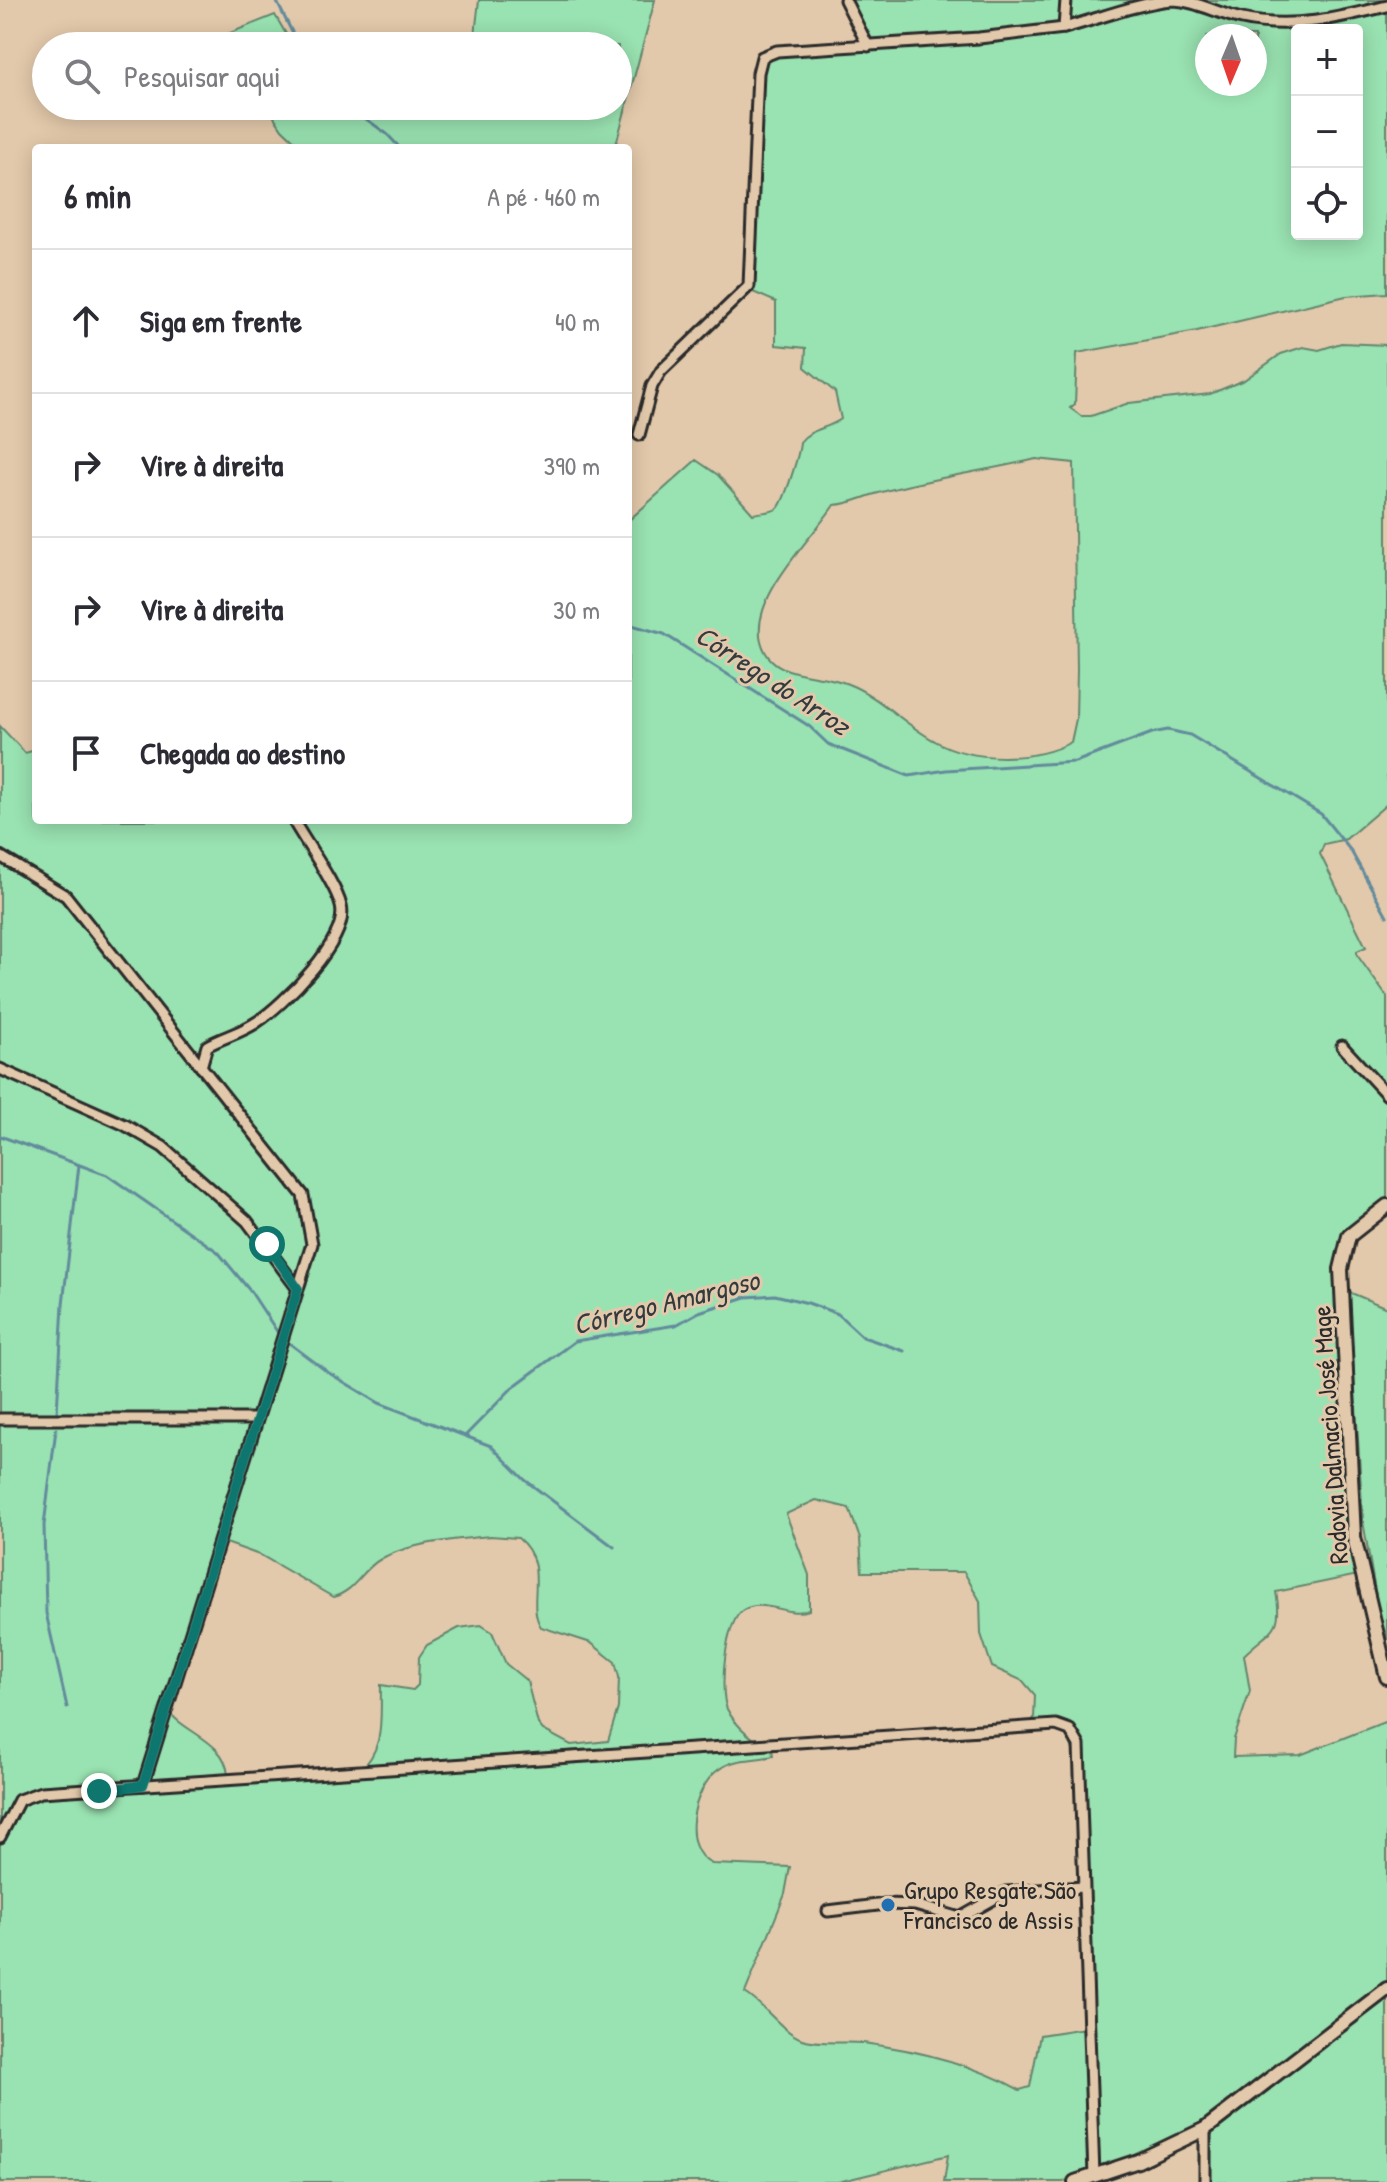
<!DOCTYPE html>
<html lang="pt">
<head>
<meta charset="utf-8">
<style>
  :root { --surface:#fff; --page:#f7f7f7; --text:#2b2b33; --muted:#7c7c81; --line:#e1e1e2 }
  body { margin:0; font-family:"Patrick Hand",sans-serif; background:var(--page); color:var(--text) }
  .controls { position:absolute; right:24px; top:24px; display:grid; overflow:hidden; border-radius:8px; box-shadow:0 4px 20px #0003 }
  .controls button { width:72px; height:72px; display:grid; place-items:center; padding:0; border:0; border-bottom:2px solid var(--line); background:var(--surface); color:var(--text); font:40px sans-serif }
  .compass { position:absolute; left:1195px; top:24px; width:72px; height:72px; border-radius:50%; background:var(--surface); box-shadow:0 4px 20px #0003; rotate:182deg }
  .stop { position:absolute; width:24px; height:24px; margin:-18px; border:6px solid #0f766e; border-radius:50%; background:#fff }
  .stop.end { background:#0f766e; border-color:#fff; box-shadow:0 2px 8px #0008 }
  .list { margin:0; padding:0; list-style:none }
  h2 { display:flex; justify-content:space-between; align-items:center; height:104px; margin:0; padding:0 32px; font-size:34px }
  h2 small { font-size:26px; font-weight:400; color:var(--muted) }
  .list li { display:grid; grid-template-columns:52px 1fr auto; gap:24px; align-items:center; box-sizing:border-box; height:144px; padding:0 32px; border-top:2px solid var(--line) }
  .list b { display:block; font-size:30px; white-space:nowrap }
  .list em { font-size:26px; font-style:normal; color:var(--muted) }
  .icon { flex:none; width:44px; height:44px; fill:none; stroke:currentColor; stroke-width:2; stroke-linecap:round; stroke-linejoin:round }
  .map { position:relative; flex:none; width:1387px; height:2182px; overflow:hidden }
  .search { position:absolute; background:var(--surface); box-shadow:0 4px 20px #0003; left:32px; top:32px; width:600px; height:88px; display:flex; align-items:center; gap:20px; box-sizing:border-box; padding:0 28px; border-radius:44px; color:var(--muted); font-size:30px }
  .panel { position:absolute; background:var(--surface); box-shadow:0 4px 20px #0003; left:32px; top:144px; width:600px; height:680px; border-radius:8px }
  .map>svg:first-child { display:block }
  .green { fill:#99e2b1; stroke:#62866e; stroke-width:2; fill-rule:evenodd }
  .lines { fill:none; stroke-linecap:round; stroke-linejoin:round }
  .stream { stroke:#628b9c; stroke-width:3 }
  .street-casing { stroke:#2b2b2b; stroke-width:15 }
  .secondary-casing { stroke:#2b2b2b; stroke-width:18 }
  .street { stroke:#e3c9ab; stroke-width:9 }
  .secondary { stroke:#e3c9ab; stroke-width:12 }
  .route { stroke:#0f766e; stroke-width:10 }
  .poi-dot { fill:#1f6fb2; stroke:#e3c9ab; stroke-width:3 }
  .labels { text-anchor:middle; stroke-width:6; stroke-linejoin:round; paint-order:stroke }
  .street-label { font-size:26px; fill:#2b2b2b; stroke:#e3c9ab }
  .poi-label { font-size:26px; fill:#2b2b2b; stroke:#e3c9ab; text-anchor:start }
  .water-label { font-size:28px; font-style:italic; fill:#343b3e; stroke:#e3c9ab }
</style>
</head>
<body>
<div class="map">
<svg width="1387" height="2182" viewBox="0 0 1387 2182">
  <rect width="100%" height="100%" fill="#e3c9ab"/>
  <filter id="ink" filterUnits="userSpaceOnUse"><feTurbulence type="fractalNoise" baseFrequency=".0125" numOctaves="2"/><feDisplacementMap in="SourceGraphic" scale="16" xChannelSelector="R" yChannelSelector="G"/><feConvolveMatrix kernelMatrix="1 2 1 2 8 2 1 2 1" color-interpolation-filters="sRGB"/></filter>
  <g filter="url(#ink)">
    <g class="green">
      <path d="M479,0h176l-40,148h-313l-20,-19 -15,-23h351v-60h-162l19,-11z"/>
      <path d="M848,0h539v293l-41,3 -149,35 -120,22 -2,51 -5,4 11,8h10l38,-13 81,-9 34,-14 37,-26 22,-7 16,3 22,-7 46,2v459l-41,35 -22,5 -4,10 46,93 -9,4v4l30,42v201l-21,17 -26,41 23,318 -87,18c8,41 -6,37 -32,63l6,36 -16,48 -1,18 67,-2 87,-34v262l-155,122 -50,31 -86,37 -33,9h-119l4,-27 -110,27h-838v-1456l25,27 11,-3v70h592v-299l68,-61 22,15 35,39c7,-2 19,-1 25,-6 6,-5 22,-56 22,-66 11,-14 28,-13 41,-23l-6,-27 -30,-25 1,-19 -30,-3v-43l-30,-13 9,-224 9,-14 103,-9zM1297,30h60v204h-60zM1207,36h48v48h-48zM1036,459l38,4 3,206 -1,50 -5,23c-36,20 -99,20 -136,-1 -30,-16 -56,-45 -87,-57 -30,-13 -77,-3 -87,-43 -11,-44 50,-101 73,-136 18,-1 31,-9 48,-13 51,-14 103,-21 154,-33zM816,1500l33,8 11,31 2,33h102l16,29 1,33 11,33 31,14 12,14 -1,23 -9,13 37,-2c29,37 15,112 16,157 0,47 5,95 7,142l-45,7 -10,52 -10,3c-47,-26 -103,-40 -157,-47 -19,-2 -42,2 -61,-4 -21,-8 -37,-34 -57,-46l40,-99 5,-27 -78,-3c-33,-15 -19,-76 6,-94 17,-13 36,-9 55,-14l-1,-7c-17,-7 -36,-22 -45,-40 -8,-18 -2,-88 16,-99 20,-13 45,8 66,0v-35l-23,-61zM490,1536l28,2c33,27 7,65 23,89l50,16 24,19 4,15 -1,31 -10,33 -37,4 -28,-15 -5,-6 -11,-43 -21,-17 -14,-32 -11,-7 -22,3 -32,17 -8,12 -1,28 -5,5 -32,-5c-1,32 5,65 -23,87l-130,3c-3,-36 -45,-41 -63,-68l53,-167 44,16 71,41c23,-6 29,-28 48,-38 27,-16 77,-20 109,-23z"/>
      <path d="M275,15l18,31h-62l-6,-11z"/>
      <path d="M1349,1292l38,16v353l-24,-140z"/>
      <path d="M1387,1994v188h-176l-1,-52 84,-60z"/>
    </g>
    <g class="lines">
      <g class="stream">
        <path d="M276,0l23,46"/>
        <path d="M348,106l39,28 13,14"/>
        <path d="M628,624l36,10 145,92 19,18 81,32 37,-6 129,-8 77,-29 16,-3 22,5 131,79 30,37 36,65"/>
        <path d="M0,1136l107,39 111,77 33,40 27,41"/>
        <path d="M289,1343l40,30 50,30 112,43 34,34 89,67"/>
        <path d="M57,1413l6,-109 16,-139"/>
        <path d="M56,1429l-12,96 2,88 21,94"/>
        <path d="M466,1435l47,-48 62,-46 101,-16 23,-13 47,-15 29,-2 33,8 30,11 25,23 41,14"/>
      </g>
      <g class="street-casing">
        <g id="street">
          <path d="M845,0l23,46"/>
          <path d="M1066,0l-2,28c34,-9 71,-24 107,-28 24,0 47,14 71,19 49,11 97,-1 145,-13"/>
          <path d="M639,435l13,-49 9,-15 88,-85 9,-213 4,-16 15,-6 202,-13 85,-10"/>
          <path d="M0,856l66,40 237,299 9,49 -169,541"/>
          <path d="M1342,1046l45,49"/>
          <path d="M201,1067l6,-21c16,-9 34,-13 50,-24 26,-17 93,-83 84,-116 -5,-22 -36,-64 -48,-86"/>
          <path d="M0,1069l125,56 38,22 84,74 51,68"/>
          <path d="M0,1419h255"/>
          <path d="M0,1837l19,-37 22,-8 1015,-67 14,5 9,15 15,431"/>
          <path d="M828,1911l58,-7 29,1 45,13 46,-26 77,-5"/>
          <path d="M1205,2129v53"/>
        </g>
      </g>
      <g class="secondary-casing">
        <g id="secondary">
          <path d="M1387,1206l-38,30 -8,33 13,268 33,140"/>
          <path d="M1075,2182l63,-21 67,-32 182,-140"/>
        </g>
      </g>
      <use href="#street" class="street"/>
      <use href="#secondary" class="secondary"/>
    </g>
  </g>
  <g class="lines" filter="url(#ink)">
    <path class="route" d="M99,1791l44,-6 155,-496 -31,-45"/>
  </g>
  <circle class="poi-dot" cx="888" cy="1905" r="8"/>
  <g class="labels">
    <g class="street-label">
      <text transform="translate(1330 1435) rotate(-94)" y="9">Rodovia Dalmacio José Mage</text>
    </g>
    <g class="poi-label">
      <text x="904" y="1899">Grupo Resgate São<tspan x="904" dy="30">Francisco de Assis</tspan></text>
    </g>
    <g class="water-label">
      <text transform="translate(773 680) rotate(33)" y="10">Córrego do Arroz</text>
      <text transform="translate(666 1302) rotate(-14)" y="10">Córrego Amargoso</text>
    </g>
  </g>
</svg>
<div class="controls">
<button>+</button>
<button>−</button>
<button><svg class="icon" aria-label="locate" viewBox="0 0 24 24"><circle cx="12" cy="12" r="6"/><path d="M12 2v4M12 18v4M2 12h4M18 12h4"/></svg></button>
</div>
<svg class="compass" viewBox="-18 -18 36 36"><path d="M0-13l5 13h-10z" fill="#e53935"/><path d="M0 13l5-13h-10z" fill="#7c7c81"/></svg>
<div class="stop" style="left:267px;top:1244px"></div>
<div class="stop end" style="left:99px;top:1791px"></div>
<div class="search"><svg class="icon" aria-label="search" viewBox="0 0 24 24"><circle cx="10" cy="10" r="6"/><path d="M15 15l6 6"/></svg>Pesquisar aqui</div>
<section class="panel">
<h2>6 min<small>A pé · 460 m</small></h2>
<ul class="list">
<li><svg class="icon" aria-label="ahead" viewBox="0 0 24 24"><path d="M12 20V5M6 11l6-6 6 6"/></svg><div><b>Siga em frente</b></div><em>40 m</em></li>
<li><svg class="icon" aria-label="right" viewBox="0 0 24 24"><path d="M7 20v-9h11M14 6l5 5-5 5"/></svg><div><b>Vire à direita</b></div><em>390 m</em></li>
<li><svg class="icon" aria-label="right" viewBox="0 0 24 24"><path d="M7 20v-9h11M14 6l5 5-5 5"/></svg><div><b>Vire à direita</b></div><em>30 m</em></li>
<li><svg class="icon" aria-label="arrive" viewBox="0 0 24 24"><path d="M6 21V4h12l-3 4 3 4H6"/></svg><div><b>Chegada ao destino</b></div></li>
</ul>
</section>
</div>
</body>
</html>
